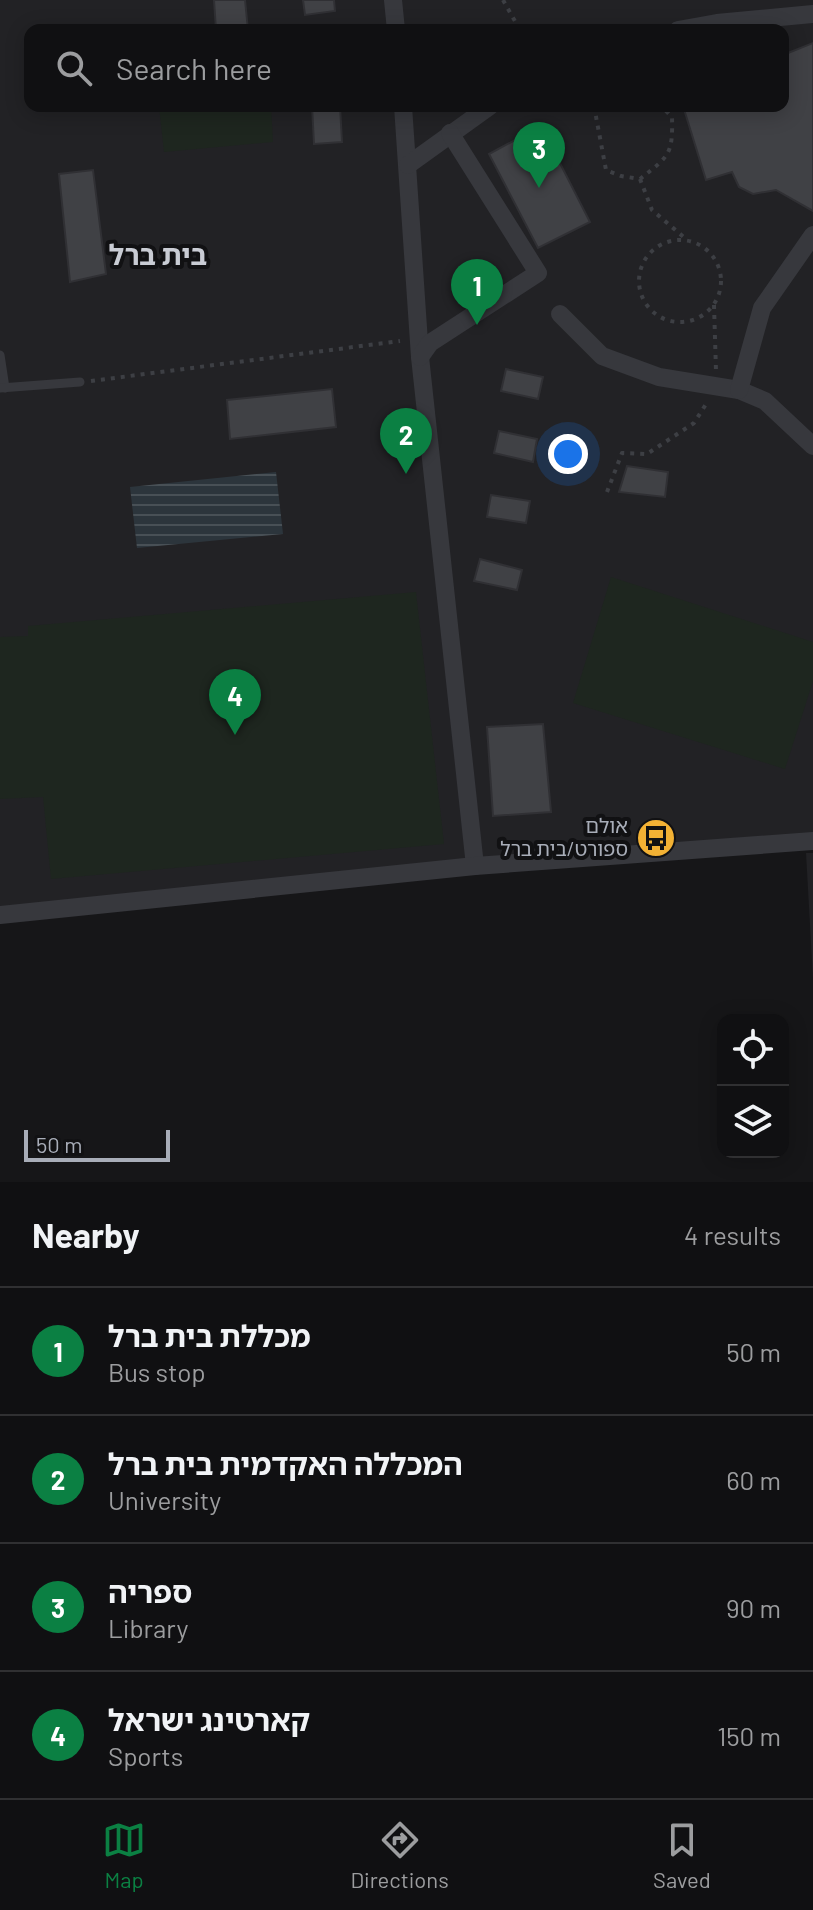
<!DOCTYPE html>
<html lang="en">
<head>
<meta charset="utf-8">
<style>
  :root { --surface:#101012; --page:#19191b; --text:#f1f3f6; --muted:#9c9d9f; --line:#303032; --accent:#0b8043 }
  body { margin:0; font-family:Barlow,"Noto Sans Hebrew",sans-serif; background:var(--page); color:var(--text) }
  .controls { position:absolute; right:24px; bottom:24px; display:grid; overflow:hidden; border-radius:16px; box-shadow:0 4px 20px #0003 }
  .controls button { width:72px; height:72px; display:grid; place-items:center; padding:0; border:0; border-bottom:2px solid var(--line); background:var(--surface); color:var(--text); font:40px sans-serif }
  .scale { position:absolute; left:24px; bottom:20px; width:146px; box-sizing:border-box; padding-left:8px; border:4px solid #a8adb8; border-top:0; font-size:22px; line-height:28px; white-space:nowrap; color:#a8adb8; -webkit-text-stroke:6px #111113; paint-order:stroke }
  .you { position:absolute; left:568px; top:454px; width:28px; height:28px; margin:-20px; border:6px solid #fff; border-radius:50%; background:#1a73e8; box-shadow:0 0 0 12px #1a73e833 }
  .badge { display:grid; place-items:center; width:52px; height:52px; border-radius:50%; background:var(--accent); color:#fff; font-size:26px; font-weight:700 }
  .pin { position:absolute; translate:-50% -66px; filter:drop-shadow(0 2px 4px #0008) }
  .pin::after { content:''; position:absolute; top:42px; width:28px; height:24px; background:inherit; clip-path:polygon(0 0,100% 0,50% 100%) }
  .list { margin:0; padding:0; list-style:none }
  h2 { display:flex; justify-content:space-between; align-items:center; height:104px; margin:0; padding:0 32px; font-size:34px }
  h2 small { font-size:26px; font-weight:400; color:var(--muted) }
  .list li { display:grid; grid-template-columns:52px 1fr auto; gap:24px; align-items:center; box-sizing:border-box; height:128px; padding:0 32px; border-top:2px solid var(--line) }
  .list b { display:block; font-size:30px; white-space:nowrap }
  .list p { margin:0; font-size:26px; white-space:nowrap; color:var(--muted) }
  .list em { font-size:26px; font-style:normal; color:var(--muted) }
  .icon { flex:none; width:44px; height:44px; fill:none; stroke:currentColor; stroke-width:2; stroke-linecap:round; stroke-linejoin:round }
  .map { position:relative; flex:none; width:813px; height:1182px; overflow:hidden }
  .search { position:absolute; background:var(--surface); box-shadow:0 4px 20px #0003; left:24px; right:24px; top:24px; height:88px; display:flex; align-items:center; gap:20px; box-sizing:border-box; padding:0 28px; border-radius:16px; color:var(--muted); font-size:30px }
  .sheet { height:616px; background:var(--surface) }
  nav { display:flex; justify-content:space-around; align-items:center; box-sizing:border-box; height:112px; border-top:2px solid var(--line); background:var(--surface); font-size:22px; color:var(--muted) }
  nav a { display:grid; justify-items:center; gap:4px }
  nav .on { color:var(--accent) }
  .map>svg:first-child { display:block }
  .built { fill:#222225; fill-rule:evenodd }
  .green { fill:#1e261f }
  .water { fill:url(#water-rules) }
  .building { fill:#404145; stroke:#303034; stroke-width:2 }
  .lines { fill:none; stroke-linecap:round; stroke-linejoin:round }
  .path { stroke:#3d3f44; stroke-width:4; stroke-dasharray:4 6; stroke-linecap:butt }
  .lane { stroke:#37383d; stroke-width:9 }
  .street { stroke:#37383d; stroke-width:18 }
  .labels { text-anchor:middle; stroke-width:8; stroke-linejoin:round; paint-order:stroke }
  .poi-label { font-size:20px; fill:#a8adb8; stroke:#111113; text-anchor:end }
  .district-label { font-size:28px; font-weight:bold; fill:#c9ccd4; stroke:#111113 }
</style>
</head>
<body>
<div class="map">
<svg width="813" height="1182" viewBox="0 0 813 1182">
  <defs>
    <pattern id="water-rules" width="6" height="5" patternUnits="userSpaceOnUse" patternTransform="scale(2)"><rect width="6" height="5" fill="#2c353c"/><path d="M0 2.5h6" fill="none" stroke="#485056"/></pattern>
  </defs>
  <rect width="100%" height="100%" fill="#161618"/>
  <g class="built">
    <path d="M0,0h813v842l-813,71zM30,30h753v76h-753z"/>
    <path d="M806,853h7v126z"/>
  </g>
  <g class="green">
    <path d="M159,106h112l2,36 -109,10z"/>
    <path d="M611,577l202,65v39l-28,88 -212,-66z"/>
    <path d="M416,592l28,252 -393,35 -8,-82 -43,2v-162l28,-1v-10z"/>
  </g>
  <path class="water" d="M276,472l7,62 -146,14 -7,-61z"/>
  <g class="building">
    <path d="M214,0h31l3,30h-32z"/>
    <path d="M303,0h31l1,11 -30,4z"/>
    <path d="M813,43v168l-37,-21 -23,4 -14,-7 -7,-15 -26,8 -23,-74h100v-51z"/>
    <path d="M312,106h28l2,36 -28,2z"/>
    <path d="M541,126l49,96 -52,26 -49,-94z"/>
    <path d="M93,170l13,104 -36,8 -11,-108z"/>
    <path d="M506,369l37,8 -5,22 -37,-8z"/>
    <path d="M332,389l4,38 -106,12 -3,-39z"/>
    <path d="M499,431l38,8 -4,23 -39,-9z"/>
    <path d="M627,466l41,6 -3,25 -46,-5z"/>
    <path d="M491,495l39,6 -4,22 -39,-6z"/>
    <path d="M480,559l42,11 -5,20 -43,-9z"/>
    <path d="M543,724l8,88 -58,4 -6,-89z"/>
  </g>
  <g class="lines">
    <g class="path">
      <path d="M503,0l17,30"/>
      <path d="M594,106l12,64 15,6 19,3c29,-23 33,-24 32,-62l-10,-10 -6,-1"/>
      <path d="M640,179l12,31 34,29"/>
      <circle cx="680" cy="281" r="41"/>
      <path d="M714,305l2,66"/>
      <path d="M91,381l309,-40"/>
      <path d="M607,492l15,-39 25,1 47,-31 14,-22"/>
    </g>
    <g class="lane">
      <path d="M0,355l5,33"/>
      <path d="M0,388l80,-6"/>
    </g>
    <g class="street">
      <path d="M393,0l3,30"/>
      <path d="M678,30l39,-7 96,-9"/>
      <path d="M403,106l17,251 55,509"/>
      <path d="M408,165l82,-59"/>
      <path d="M560,314l42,42 57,21 80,13 26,11 48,45"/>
      <path d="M420,357l10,-14 108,-70 -88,-140"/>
      <path d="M739,390l23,-82 51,-73"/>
      <path d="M0,915l475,-49 338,-25"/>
    </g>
  </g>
  <defs>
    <g id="bus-disc" transform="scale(2)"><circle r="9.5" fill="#f2b134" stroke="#111113"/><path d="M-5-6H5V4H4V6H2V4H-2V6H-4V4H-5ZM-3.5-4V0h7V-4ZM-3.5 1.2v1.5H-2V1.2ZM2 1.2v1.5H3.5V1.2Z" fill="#111"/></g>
  </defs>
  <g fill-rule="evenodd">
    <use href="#bus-disc" x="656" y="838"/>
  </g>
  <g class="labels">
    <g class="poi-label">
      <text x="628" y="833">אולם<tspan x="628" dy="23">ספורט/בית ברל</tspan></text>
    </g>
    <g class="district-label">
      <text x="158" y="265">בית ברל</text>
    </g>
  </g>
</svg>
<div class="controls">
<button><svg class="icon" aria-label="locate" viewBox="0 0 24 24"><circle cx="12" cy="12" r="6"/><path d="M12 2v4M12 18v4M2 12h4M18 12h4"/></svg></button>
<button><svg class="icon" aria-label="layers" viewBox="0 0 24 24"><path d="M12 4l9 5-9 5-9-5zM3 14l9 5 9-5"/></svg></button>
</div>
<div class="scale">50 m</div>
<div class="you"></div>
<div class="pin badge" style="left:477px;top:325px">1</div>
<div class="pin badge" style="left:406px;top:474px">2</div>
<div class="pin badge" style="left:539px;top:188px">3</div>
<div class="pin badge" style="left:235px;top:735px">4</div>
<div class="search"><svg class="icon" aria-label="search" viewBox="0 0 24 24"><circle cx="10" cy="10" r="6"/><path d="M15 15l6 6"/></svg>Search here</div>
</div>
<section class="sheet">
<h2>Nearby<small>4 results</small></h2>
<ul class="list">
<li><span class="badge">1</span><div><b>מכללת בית ברל</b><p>Bus stop</p></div><em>50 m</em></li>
<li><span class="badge">2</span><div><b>המכללה האקדמית בית ברל</b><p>University</p></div><em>60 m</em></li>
<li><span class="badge">3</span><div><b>ספריה</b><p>Library</p></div><em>90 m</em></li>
<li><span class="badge">4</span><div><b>קארטינג ישראל</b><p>Sports</p></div><em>150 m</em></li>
</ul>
</section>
<nav>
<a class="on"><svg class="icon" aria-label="map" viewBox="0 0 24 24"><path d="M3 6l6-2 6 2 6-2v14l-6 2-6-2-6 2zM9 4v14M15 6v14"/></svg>Map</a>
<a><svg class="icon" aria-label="directions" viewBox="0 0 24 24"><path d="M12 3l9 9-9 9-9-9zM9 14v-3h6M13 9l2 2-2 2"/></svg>Directions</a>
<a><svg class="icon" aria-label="saved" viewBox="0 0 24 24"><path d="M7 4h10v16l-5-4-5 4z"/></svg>Saved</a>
</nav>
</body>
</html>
